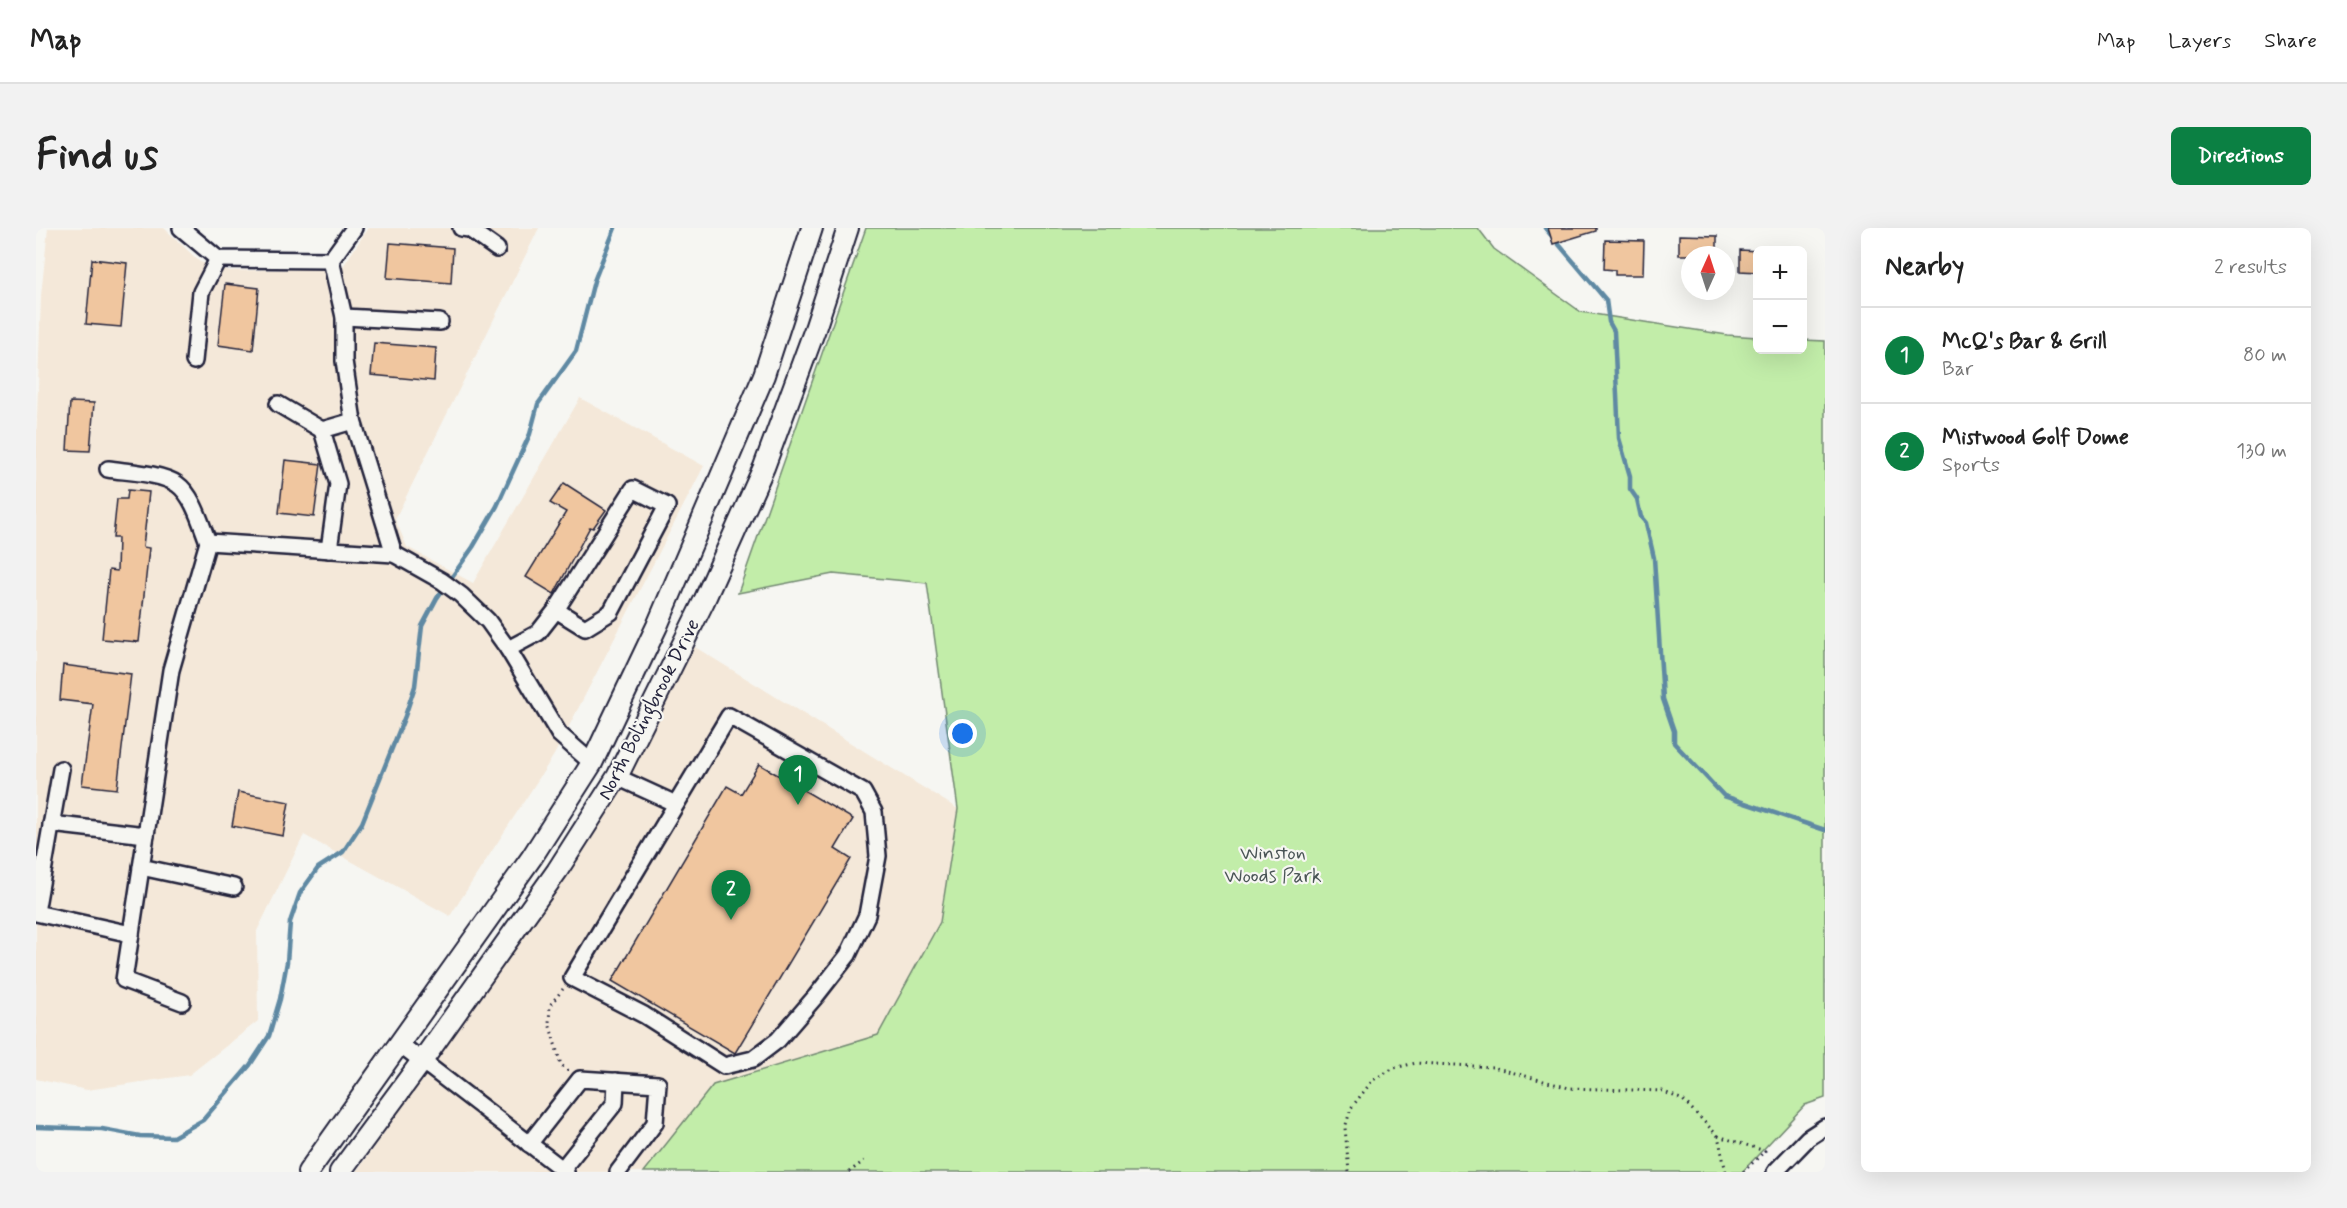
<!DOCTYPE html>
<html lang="en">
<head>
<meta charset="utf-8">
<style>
  :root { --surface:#fff; --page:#f2f2f2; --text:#222; --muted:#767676; --line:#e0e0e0; --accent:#0b8043 }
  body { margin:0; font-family:Mynerve,sans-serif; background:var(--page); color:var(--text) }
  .controls { position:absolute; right:18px; top:18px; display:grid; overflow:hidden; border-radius:9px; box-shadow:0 6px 24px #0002 }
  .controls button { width:54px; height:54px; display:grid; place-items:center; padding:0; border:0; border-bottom:2px solid var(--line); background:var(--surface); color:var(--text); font:30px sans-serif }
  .compass { position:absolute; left:1645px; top:18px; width:54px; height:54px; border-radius:50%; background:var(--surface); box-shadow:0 6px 24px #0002; rotate:3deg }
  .you { position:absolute; left:927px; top:506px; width:21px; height:21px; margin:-15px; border:4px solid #fff; border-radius:50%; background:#1a73e8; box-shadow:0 0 0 9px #1a73e833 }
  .badge { display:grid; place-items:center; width:39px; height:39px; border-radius:50%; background:var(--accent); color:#fff; font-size:20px; font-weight:700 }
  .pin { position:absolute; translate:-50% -50px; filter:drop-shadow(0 2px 3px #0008) }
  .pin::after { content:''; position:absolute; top:32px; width:21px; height:18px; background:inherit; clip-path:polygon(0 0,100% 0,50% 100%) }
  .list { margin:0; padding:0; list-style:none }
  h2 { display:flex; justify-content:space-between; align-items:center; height:78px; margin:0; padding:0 24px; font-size:26px }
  h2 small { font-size:20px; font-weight:400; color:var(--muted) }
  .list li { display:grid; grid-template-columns:39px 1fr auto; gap:18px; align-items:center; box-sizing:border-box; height:96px; padding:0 24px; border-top:2px solid var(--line) }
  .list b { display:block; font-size:22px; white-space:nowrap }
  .list p { margin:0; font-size:20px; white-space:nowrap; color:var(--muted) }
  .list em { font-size:20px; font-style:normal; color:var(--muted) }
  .map { position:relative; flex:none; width:1789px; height:944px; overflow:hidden; border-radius:9px }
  header { display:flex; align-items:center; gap:36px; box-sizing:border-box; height:84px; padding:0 30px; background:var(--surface); border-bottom:2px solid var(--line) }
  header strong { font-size:28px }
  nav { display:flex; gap:33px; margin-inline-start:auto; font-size:21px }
  .intro { display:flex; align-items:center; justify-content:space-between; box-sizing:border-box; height:144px; padding:0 36px }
  h1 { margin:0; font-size:42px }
  .button { padding:15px 27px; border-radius:9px; background:var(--accent); color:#fff; font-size:21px; font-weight:700 }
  main { display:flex; gap:36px; padding:0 36px }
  aside { flex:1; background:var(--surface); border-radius:9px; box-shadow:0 6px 24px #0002 }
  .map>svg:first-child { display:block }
  .built { fill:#f4e8d9 }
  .green { fill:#c2eda9; stroke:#728872; stroke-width:1.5 }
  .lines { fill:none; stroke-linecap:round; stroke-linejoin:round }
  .stream { stroke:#5f89a3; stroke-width:4.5 }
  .building { fill:#f0c69f; stroke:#22223b; stroke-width:1.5 }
  .minor-casing { stroke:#22223b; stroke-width:20 }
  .major-casing { stroke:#22223b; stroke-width:24 }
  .path { stroke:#22223b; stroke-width:3; stroke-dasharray:1.5 4.5; stroke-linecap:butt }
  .minor { stroke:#f6f6f2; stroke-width:15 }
  .major { stroke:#f6f6f2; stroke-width:20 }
  .labels { text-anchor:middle; stroke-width:4.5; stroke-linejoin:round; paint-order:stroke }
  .street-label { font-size:20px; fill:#22223b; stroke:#f6f6f2 }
  .park-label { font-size:20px; fill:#4a5556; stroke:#f6f6f2 }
</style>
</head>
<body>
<header>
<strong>Map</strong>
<nav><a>Map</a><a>Layers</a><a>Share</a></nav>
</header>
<div class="intro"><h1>Find us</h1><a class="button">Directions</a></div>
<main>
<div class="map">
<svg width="1789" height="944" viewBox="0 0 1789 944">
  <rect width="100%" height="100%" fill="#f6f6f2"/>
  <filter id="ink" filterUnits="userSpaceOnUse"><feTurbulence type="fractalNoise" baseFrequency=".0167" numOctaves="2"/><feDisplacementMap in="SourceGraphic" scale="12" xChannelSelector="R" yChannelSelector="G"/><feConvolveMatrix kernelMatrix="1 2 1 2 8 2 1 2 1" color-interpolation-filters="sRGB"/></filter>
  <g filter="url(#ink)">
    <g class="built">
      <path d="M12,0h116l36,34 30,9 112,-3 26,-40h171l-144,291 12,28 66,36 107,-185 124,68 -150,289 -104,161 -146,-81 -47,96 1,90 -69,54 -102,15 -51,-11v-630l5,-153z"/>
      <path d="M654,416l268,165 -18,113 -62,113 -165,50 -69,87h-288l103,-145 174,-258z"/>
    </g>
    <path class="green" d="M830,0h612l16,21 87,63 146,23 30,2 1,13h44l1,-10 22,1v757l-20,7 -63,67h-1098l69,-87 165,-50 62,-113 18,-113 -31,-226 -94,-9 -95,19z"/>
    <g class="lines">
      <g class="stream">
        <path d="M1509,0l61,72 3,22 5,9 5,107 11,38v13l7,10 4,18 5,6 8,35 9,141 11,32v12l50,53 101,34"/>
        <path d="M0,899l66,2 38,7 33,1 30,-17 47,-55 19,-29 11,-37 7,-37 3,-40 10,-29 18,-25 25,-16 19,-29 43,-107 10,-30 7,-60 15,-28 36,-51 24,-41 33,-72 8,-30 38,-53 18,-70 21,-53"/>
      </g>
    </g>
    <g class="building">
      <path d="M1512,0h48v3l-43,13z"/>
      <path d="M1643,7l38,1v19h-38z"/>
      <path d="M1569,12l39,1 -1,34h-28v-5l-11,-1z"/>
      <path d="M354,15l63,5 -2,35 -64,-5z"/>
      <path d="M1704,22l18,1v21l-18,-1z"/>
      <path d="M56,31l35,4 -6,64 -35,-3z"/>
      <path d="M189,56l34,4 -6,62 -35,-5z"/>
      <path d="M338,115l62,5 -2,33 -63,-6z"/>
      <path d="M34,174l24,1 -4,48 -23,-1z"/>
      <path d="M249,232l36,4 -7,53 -35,-4z"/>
      <path d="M528,255l42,27 -13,18 -3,-1 -36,67 -28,-17 40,-65 -16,-9z"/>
      <path d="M92,262l21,2 -6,55 6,1 -10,94 -37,-3 7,-69 8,1 1,-33h-5l4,-39h10z"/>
      <path d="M27,437l68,9 -14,115 -35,-4 11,-81 -33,-4z"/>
      <path d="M723,536l94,55 -18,30 16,10 -116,194 -123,-72 115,-195 14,8z"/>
      <path d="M202,564l51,10 -6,34 -51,-10z"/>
    </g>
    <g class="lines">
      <g class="minor-casing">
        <g id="minor">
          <path d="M145,0l37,31 113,1"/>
          <path d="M318,0l-23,32 13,57v44l9,60 41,133"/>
          <path d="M425,0l8,1 28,20"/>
          <path d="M308,89l96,5"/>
          <path d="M158,133l7,-69 17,-33"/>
          <path d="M242,176l44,26"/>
          <path d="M72,241c19,3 53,4 69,15 16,11 24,40 31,58l-37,128 -47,310 58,22"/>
          <path d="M172,314l186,12 48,27 19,14 27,26 20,28 51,85 33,29"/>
          <path d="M293,322l9,-66 -16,-54 31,-9"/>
          <path d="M472,421l30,-16 18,-23 77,-121 34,17 -56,106 -26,16 -29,-18"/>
          <path d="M693,488l134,76 11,20 4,44 -11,59 -19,40 -32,41 -38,44 -25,19 -29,7 -80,-51 -72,-37z"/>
          <path d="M581,549l59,27"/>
          <path d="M15,596l95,11"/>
          <path d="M105,639l93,20"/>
          <path d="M0,684l25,-143"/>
          <path d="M0,685l95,21"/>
          <path d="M364,816l166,128"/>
          <path d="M493,916l51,-65 78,5 -3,39 -37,49"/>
          <path d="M524,944l55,-69 1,-22"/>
          <path d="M1739,944l33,-34 17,-11"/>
        </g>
      </g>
      <g class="major-casing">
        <g id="major">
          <path d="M272,944l224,-315 60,-94 65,-137 107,-251 48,-147"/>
          <path d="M304,944l82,-111 135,-190 60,-94 87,-176 60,-134 51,-138 33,-101"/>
        </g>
      </g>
      <g class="path">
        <path d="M527,761l-13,16 -1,18 12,42 8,6"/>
        <path d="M1682,908l47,15 -22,21"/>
        <path d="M813,944l15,-11"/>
        <path d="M1313,944l-4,-44 6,-20 22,-28 21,-12 22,-5 77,4 76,21 93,3 21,9 35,36 8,36"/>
      </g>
      <use href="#minor" class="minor"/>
      <use href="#major" class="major"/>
    </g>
  </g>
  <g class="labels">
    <g class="street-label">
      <text transform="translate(612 481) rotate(-63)" y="7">North Bolingbrook Drive</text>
    </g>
    <g class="park-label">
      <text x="1237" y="631">Winston<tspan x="1237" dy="23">Woods Park</tspan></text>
    </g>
  </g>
</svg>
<div class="controls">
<button>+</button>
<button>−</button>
</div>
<svg class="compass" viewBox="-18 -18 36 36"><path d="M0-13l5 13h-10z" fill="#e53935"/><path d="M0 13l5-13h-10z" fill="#767676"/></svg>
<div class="you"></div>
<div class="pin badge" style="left:762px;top:577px">1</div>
<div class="pin badge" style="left:695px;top:692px">2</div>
</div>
<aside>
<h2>Nearby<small>2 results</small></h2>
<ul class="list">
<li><span class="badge">1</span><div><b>McQ's Bar &amp; Grill</b><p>Bar</p></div><em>80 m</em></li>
<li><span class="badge">2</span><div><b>Mistwood Golf Dome</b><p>Sports</p></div><em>130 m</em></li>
</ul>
</aside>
</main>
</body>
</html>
